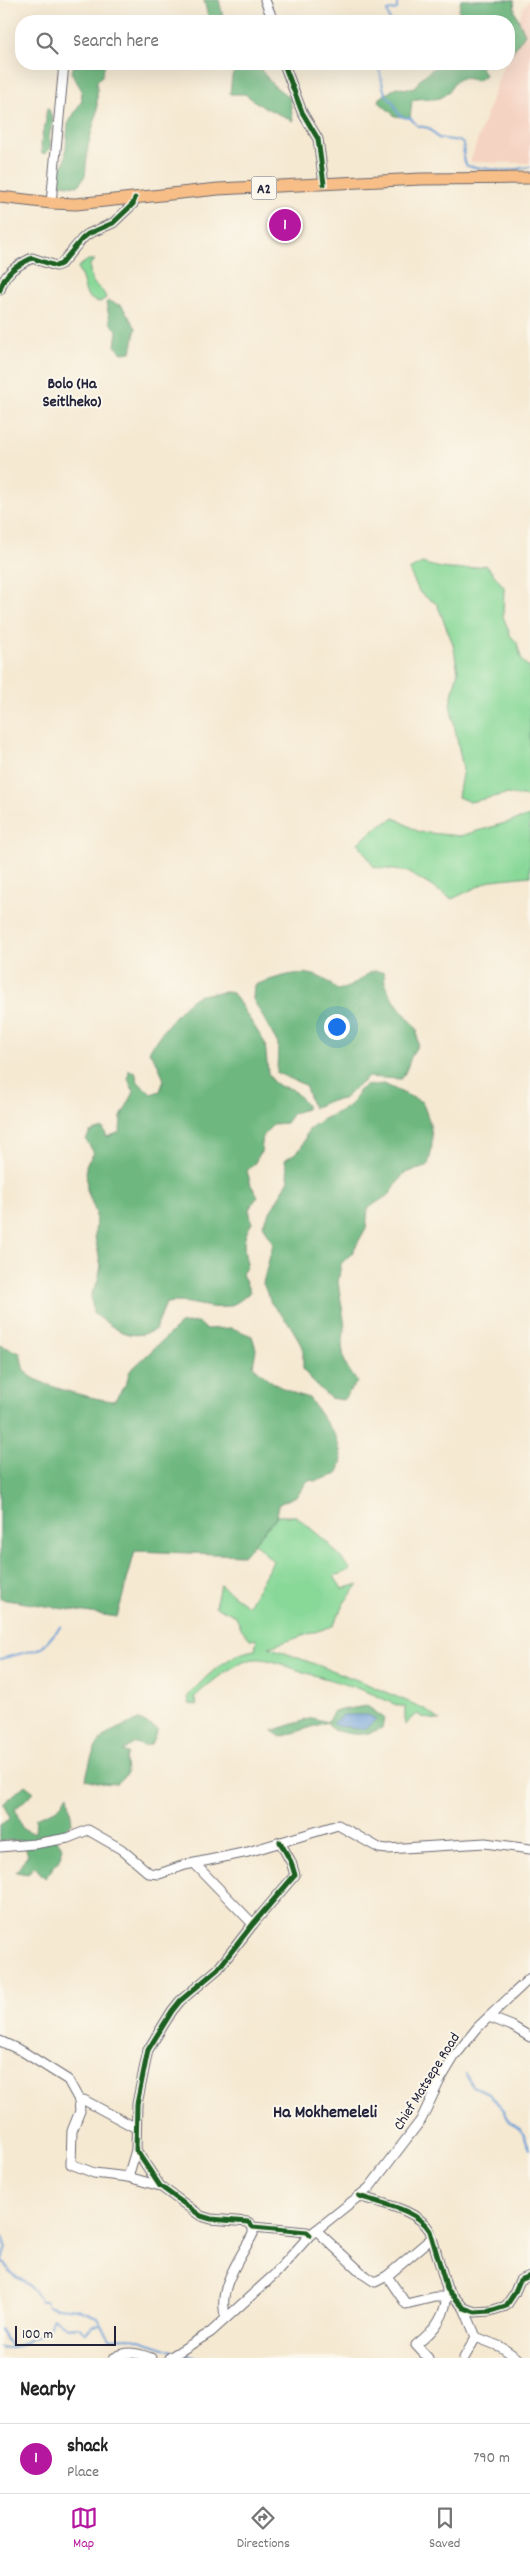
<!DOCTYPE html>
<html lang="en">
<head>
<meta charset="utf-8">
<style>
  :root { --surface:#fff; --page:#f2f2f2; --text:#222; --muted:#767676; --line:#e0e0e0; --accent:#b5179e }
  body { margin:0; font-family:Dekko,sans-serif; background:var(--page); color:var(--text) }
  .scale { position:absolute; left:15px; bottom:12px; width:101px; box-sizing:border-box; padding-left:5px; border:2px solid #22223b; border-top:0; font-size:14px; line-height:18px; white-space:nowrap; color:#22223b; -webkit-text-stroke:4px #fbf7ec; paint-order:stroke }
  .you { position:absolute; left:336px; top:1026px; width:18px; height:18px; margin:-12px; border:4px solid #fff; border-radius:50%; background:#1a73e8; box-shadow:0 0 0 8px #1a73e833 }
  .badge { display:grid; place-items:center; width:32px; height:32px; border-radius:50%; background:var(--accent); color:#fff; font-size:16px; font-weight:700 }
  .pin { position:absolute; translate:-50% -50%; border:2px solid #fff; box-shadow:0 1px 5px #0006 }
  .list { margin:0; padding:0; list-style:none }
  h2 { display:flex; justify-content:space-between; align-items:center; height:65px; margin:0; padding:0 20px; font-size:21px }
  h2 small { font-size:16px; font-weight:400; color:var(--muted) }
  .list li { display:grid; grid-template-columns:32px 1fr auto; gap:15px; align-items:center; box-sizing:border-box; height:70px; padding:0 20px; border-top:1px solid var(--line) }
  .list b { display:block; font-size:19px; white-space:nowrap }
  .list p { margin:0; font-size:16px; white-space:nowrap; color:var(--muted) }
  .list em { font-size:16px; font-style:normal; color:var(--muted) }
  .icon { flex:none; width:28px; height:28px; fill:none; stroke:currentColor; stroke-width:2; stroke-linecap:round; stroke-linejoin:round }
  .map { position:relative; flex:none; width:530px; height:2358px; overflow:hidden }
  .search { position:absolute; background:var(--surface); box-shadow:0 5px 20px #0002; left:15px; right:15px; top:15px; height:55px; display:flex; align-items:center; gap:12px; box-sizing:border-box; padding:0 18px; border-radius:20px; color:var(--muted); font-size:19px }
  .sheet { height:135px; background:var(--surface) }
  nav { display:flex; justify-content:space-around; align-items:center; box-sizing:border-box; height:70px; border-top:1px solid var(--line); background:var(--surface); font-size:14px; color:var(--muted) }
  nav a { display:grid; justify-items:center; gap:2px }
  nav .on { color:var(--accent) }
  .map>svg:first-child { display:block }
  .built { fill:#f5d3c2 }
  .green { fill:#88d898; stroke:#557d6a }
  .forest { fill:#6eb880; stroke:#486d5e }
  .water { fill:#6b9ed7; stroke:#466089 }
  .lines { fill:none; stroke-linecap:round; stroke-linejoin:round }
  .stream { stroke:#6b9ed7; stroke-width:2 }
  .minor-casing { stroke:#6c6870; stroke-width:11 }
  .major-casing { stroke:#6c6870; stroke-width:13 }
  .minor { stroke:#fff; stroke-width:9 }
  .major { stroke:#f7be87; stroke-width:11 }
  .cycleway-casing { stroke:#fbf7ec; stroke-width:8 }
  .cycleway { stroke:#1b5e20; stroke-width:5 }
  .labels { text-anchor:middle; stroke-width:4; stroke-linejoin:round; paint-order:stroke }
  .shield { fill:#fbf7ec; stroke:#636270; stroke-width:1 }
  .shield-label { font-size:14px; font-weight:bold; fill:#22223b }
  .street-label { font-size:15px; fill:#22223b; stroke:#fbf7ec }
  .neighbourhood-label { font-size:16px; font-weight:bold; fill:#22223b; stroke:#fbf7ec }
  .quarter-label { font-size:18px; font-weight:bold; fill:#22223b; stroke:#fbf7ec }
</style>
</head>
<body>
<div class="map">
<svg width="530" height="2358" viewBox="0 0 530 2358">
  <rect width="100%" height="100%" fill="#fbf7ec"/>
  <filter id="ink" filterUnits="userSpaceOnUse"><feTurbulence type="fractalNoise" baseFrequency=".02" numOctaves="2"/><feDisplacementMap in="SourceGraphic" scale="10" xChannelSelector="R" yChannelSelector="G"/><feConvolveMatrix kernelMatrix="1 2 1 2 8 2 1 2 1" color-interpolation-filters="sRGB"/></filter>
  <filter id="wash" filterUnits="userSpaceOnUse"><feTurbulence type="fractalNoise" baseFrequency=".0096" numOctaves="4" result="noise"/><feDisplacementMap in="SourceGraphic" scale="20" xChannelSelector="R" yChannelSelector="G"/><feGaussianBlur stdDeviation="1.12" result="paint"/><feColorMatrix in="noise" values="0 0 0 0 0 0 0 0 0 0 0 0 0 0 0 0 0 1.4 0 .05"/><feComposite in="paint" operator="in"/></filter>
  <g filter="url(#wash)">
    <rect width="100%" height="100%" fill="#f5e9d2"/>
    <path class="built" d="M530,0v163l-60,-1 34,-98h5v-15l14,-42z"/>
    <g class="green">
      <path d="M88,260h7l-5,4c-1,26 11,19 16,34l-6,4c-17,-3 -14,-13 -18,-24 -2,-5 -4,-6 -4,-11z"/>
      <path d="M422,563c26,8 38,8 64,2l18,22 -1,29 7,19 7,8 5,18 8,7v129l-24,-3 -36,8 -12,-5 5,-28 -13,-65 8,-33 -5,-27 -16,-40 -17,-11 -11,-23z"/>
      <path d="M530,816v60l-38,4 -40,19 -44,-27 -34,-5 -16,-24 22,-18 15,-7 24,14 41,4z"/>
      <path d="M277,1516h19l32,27 23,27 -17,6 8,13 17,-5 -15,19 -11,23 -64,21 91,34 65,28 15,11 -16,-2 -7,-4 -12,11v-18c-13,-2 -22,-9 -35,-14 -23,-9 -47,-15 -70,-22 -15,-5 -29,-13 -45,-12 -17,1 -49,26 -61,39l3,7 -8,-1 -1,-8c17,-19 41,-43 67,-46l2,-10 -7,-1 -9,-11 -5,-12 -21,-10 5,-21 28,21 25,-45 -19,-18z"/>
    </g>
    <g class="forest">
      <path d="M204,0h15l5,21h-15z"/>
      <path d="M461,0h53l1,12 10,22 -16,23v-36h-52z"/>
      <path d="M85,64h20l-3,12 -5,5v30l-9,35 -3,30 -7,10 -17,-2 -4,-6 8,-18 3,-36 14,-24 -1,-11 -10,-17 3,-6z"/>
      <path d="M234,64h28l-1,6 12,15 17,13 3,23 -33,-16 -15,-11h-15l2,-18 5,-8z"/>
      <path d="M439,64h40l6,11 -8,6c-29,-10 -19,10 -38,17 -9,3 -19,-2 -27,3l-2,17 -15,-2 -16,-14 1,-4 17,-11 9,2 9,-2 6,-9z"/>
      <path d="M47,108l2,1 4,12 -4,16 2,9 -5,8 -4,-1c-2,-10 0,-20 3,-28 2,-5 0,-11 2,-17z"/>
      <path d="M108,301l14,5 14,22 -5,24 -9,1 -7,-7 2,-16 -6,-6 -5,-21z"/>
      <path d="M374,971l10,1 1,12 7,14 25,31 1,16c-10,13 -8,22 -17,34l-33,-2 -25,22 -17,3 -13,6 -8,-23 -28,-12 1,-29 -25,-45 1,-14c32,-10 58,-22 83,5 20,-3 20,-12 37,-19z"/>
      <path d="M226,992l7,1 32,50 3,30 5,9 6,4 13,3 14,15v5l-13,4 -7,10 -12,1 -11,11 -2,17 -7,12 -7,7 4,14 7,11 -9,13 3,14c-10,15 -9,24 -5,41l-5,10 8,18c-31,31 -48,5 -84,11l-11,27c-28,12 -39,-1 -62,-17l-2,-18 7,-14 3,-15 -6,-29 1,-24 -9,-23 -1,-25 8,-12 -8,-13 4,-8 13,-4 4,9 13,-5 1,-15 13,-25 -6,-13 1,-9 6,2 3,10 13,12 9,-3 4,-11 -6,-16 -9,-12c6,-13 37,-52 49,-56 9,-3 19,-3 28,-4z"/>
      <path d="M384,1084l38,18c10,23 14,41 5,65l-23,6 -14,21 -22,14 -2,20 -14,25 -11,11 -3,18 7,44 -3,20 3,18 12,18 -14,18 -13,-2 -18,-17 -9,-12v-22l-13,-22 -19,-22 -8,-20 10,-39 -10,-20 26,-44 -4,-20c5,-4 13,-8 16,-12 7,-12 2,-16 16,-25 15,-11 36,-12 41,-32l7,-5z"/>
      <path d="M198,1322l8,7 26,-1 20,8 4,13 -3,17c17,16 32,26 56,32l27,39 6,22 -4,15 -22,7 -8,-1 -10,15 -19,9 -2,12 -33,39 -109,-4 -18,66 -117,-18v-254l20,8c2,5 2,15 5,18 9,14 72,29 89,30l13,-19 2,-10 51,-48z"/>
      <path d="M367,1706l17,12 -2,10c-20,9 -28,7 -49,2l-6,-8 -46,15 -9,-6 40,-13 15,4 7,-11z"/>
      <path d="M139,1720l19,9 -7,15 -6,2 -10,-3 -12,8 5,3 -2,6 1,14 -10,10 -16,-1 -15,-4c8,-40 15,-45 53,-59z"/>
      <path d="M25,1785l9,7 -19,17 7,19 13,6 1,-16 22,-9 10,-15 4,29 -17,15 8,9 -4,13 -14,18 -11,-12 -6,8 -12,-2 12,-17 -6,-15 -22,1v-16l10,-7 -7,-14z"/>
    </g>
    <path class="water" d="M343,1715h25l8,4c-9,10 -16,12 -28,8 -7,-1 -9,1 -15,-4z"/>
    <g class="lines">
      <g class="stream">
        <path d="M390,21l-3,-10 10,-2v-7l6,-2"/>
        <path d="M377,64c5,9 4,22 9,31 3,3 6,5 8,9 3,10 6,14 16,14l8,8 11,2 9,10 21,3 5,3 -1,14 4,8 37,5 26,-4"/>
        <path d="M0,1659l42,-11 19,-22"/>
        <path d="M466,2074l6,12 15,6 17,18 6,13 11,6 9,20"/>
        <path d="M0,2228l6,21 -3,12"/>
        <path d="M0,2262l6,2c4,15 17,13 25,24 4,4 6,9 10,13h5l2,5 29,3 20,8 13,21 20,-1 43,14"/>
        <path d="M0,2329l12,19"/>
        <path d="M0,2347c17,3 16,0 29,-7 17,-8 18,-4 24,-23l15,11 10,-1 7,5 8,-6 9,-1"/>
        <path d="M182,2353l14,5"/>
      </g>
    </g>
  </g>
  <g filter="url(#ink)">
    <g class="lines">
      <g class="minor-casing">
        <g id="minor">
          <path d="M265,0l8,21"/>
          <path d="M284,64l18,48 16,27 6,45"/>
          <path d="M51,203l13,-139"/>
          <path d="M0,290c5,-18 16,-24 32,-32l24,8 5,-2 21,-25 6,-5 25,-11 20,-19 2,-6"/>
          <path d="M280,1842l11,20 4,13 -42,49 -35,45 -38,32 -8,10 -24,39 -11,54 -1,46 24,36 41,30 10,3 37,3 5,5 54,5 3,3"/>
          <path d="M0,1847l34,-3 34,-6 20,-8 33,19 28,24 10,1 26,-9 63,-13 90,-27 41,23 8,1 98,-6 45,6"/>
          <path d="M195,1864l58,60"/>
          <path d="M489,2017l23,9 18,11"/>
          <path d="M0,2041l22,10 46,29 11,20h5l52,28"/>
          <path d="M79,2100l1,11 -8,20 -1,33 23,9 34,4 32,9"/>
          <path d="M128,2177l8,-27"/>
          <path d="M359,2196c23,8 58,13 71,35l17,58 17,19 11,4 15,-1 16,-5 8,-12 6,-14 10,-4"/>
          <path d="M316,2230l47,44 12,8 12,-6 45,-38"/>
          <path d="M387,2276l19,28 29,-7h12"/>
          <path d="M226,2318c-10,-29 14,-59 27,-84v-7"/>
          <path d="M476,2337l25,10 16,11"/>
          <path d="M114,2358c13,-8 24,-5 37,0"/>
          <path d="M169,2358l42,-26 64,-58 35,-39 59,-47 52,-68 18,-38 15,-25 24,-30 52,-49"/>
          <path d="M428,2358l-12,-13c20,-16 31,-29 31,-56"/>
          <path d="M464,2358l12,-21 -12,-29"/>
        </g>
      </g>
      <g class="major-casing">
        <path id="major" d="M0,197l51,6 25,1 142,-15 203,-10 109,-1"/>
      </g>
      <use href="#minor" class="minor"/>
      <use href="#major" class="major"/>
      <g class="cycleway-casing">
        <g id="cycleway">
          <path d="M284,64l18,48 16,27 6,45"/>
          <path d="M0,290c5,-18 16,-24 32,-32l24,8 5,-2 21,-25 6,-5 25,-11 20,-19 2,-6"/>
          <path d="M280,1842l11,20 4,13 -42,49 -35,45 -38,32 -8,10 -24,39 -11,54 -1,46 24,36 41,30 10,3 37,3 5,5 54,5 3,3"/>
          <path d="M359,2196c23,8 58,13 71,35l17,58 17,19 11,4 15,-1 16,-5 8,-12 6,-14 10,-4"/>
        </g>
      </g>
      <use href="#cycleway" class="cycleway"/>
    </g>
  </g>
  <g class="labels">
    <rect class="shield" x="251.5" y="176.5" width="25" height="23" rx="4"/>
    <g class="shield-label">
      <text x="264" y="193">A2</text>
    </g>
    <g class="street-label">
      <text transform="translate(426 2081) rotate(-58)" y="5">Chief Matsepe Road</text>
    </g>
    <g class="neighbourhood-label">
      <text x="72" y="388">Bolo (Ha<tspan x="72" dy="18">Seitlheko)</tspan></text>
    </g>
    <g class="quarter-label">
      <text x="325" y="2117">Ha Mokhemeleli</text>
    </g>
  </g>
</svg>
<div class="scale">100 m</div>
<div class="you"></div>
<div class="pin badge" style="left:285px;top:225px">1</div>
<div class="search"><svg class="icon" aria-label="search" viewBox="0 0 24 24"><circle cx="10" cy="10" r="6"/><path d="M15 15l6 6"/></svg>Search here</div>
</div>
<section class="sheet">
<h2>Nearby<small></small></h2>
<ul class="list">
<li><span class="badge">1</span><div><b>shack</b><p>Place</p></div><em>790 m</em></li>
</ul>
</section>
<nav>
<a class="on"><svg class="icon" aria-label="map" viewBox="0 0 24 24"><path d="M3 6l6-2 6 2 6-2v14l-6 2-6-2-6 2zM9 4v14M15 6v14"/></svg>Map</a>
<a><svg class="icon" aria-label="directions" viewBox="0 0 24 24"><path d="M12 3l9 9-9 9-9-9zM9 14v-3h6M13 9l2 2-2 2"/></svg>Directions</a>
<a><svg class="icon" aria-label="saved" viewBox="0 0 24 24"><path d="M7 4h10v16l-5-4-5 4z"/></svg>Saved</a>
</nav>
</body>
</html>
